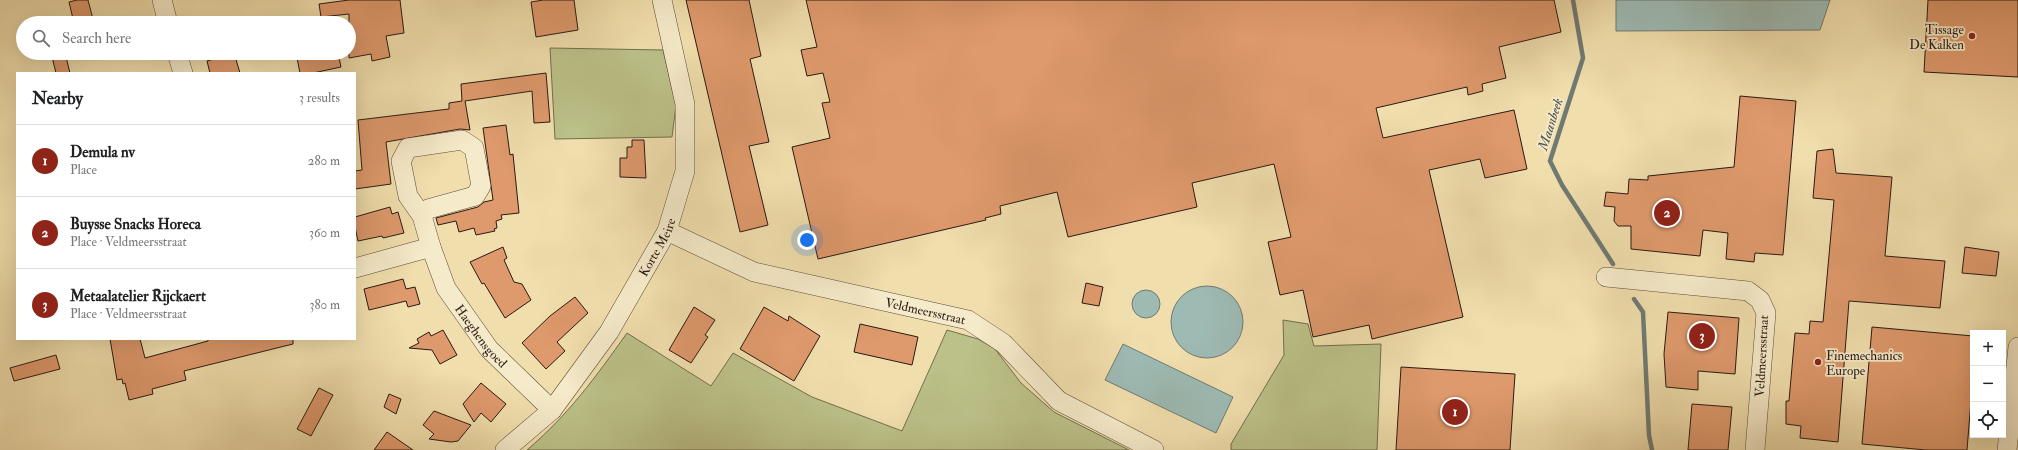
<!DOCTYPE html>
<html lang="en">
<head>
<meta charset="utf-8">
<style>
  :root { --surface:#fff; --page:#f6f6f6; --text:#202124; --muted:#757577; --line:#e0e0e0; --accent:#8f2418 }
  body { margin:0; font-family:"IM FELL Double Pica",serif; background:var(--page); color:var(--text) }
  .controls { position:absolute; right:12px; bottom:12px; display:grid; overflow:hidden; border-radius:0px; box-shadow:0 4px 16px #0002 }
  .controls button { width:36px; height:36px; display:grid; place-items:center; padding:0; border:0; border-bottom:1px solid var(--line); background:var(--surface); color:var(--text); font:20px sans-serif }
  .you { position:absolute; left:807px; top:240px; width:14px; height:14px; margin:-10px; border:3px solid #fff; border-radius:50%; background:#1a73e8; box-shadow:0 0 0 6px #1a73e833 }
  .badge { display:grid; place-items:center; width:26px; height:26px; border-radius:50%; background:var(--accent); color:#fff; font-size:13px; font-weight:700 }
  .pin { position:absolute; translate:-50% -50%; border:2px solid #fff; box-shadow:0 1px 4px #0006 }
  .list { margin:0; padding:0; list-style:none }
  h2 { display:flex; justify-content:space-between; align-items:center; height:52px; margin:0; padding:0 16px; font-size:17px }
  h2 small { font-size:13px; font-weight:400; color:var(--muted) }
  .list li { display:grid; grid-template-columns:26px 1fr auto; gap:12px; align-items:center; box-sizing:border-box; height:72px; padding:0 16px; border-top:1px solid var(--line) }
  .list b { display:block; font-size:15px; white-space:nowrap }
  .list p { margin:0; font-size:13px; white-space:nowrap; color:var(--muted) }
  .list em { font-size:13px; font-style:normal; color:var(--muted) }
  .icon { flex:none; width:22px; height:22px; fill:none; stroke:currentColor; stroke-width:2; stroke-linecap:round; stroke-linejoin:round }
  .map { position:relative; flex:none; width:2018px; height:450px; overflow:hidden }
  .search { position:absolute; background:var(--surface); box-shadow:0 4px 16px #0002; left:16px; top:16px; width:340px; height:44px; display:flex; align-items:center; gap:10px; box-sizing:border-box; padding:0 14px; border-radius:22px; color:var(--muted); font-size:15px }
  .panel { position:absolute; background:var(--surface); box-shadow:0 4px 16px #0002; left:16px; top:72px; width:340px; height:268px; border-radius:0px }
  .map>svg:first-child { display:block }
  .green { fill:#bbc188; stroke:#726e4e }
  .water { fill:#9dbab3; stroke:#6f7a73 }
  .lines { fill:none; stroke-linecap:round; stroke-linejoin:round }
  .stream { stroke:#6f7a73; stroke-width:4.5 }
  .building { fill:#de996c; stroke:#2a1a14 }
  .minor-casing { stroke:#5c4b3a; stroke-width:20 }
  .minor { stroke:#f5eac9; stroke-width:19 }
  .poi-dot { fill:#8f2418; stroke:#f5eac9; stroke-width:1.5 }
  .labels { text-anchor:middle; stroke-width:3.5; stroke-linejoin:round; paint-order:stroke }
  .poi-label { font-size:13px; fill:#2a1a14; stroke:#f5eac9; text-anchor:end }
  .street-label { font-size:13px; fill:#2a1a14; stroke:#f5eac9 }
  .water-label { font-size:14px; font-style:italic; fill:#52524c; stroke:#f5eac9 }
</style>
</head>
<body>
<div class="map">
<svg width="2018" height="450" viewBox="0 0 2018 450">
  <rect width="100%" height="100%" fill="#f0deac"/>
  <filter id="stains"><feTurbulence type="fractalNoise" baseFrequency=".005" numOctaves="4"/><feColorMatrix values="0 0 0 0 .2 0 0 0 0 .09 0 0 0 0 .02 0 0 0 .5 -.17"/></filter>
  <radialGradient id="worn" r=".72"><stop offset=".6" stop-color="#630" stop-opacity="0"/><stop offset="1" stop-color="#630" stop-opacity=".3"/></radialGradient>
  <g class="green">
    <path d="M550,48l113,2 13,55 -4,32 -117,2z"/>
    <path d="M1283,320l25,4 6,22 67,-2 -4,106h-146v-6l53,-89z"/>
    <path d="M947,330l31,9 17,10 26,34 33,29 75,38h-602c42,-36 68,-72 100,-117l84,53 22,-33 79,44 90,34z"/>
  </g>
  <g class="water">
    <path d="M1616,0h214l-10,30 -204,1z"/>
    <circle cx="1207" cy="322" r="36"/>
    <circle cx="1146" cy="304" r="14"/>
    <path d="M1123,344l110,53 -17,36 -111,-53z"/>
  </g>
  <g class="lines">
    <g class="stream">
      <path d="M1573,0l10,58 -33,103 12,24 51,79"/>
      <path d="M1634,299l9,13 6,123 3,15"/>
    </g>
  </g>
  <g class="building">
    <path d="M77,0h11l6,23h-20l-5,-21z"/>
    <path d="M349,0h51l4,33 -18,3 4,21 -18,4 -1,-7 -22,4v-44l-28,3 -2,-13z"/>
    <path d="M543,0h31l4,30 -42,7 -5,-35z"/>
    <path d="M686,0h63l12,56 -11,3 19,83 -20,4 19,79 -28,7z"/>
    <path d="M806,0h748l7,32 -62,15 7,31 -24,6 1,7 -15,4 -1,-8 -91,21 7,30 131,-28 13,59 -42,9 -5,-19 -51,11 34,147 -91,22 -3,-14 -56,12 -10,-47 -23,5 -12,-53 23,-5 -17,-73 -82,19 5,24 -129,30 -11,-45 -57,14 1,8 -16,4 1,2 -168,39 -26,-112 38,-9 -8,-35 8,-1 -7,-29 -16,3 -6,-26 16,-3z"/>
    <path d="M1928,0h90v77l-94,-5z"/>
    <path d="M51,53h14l5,20h-14z"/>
    <path d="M234,53l6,20h-30l-3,-12z"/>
    <path d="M296,53h42l3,14 -28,6h-13z"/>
    <path d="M546,73l4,49 -16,1 -2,-32 -67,10 5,29 -10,-1 -74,13 5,42 -36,5v-18l7,-1 -4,-50 91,-11v-6l13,-2 -1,-17z"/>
    <path d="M1740,96l56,5 -13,154 -28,-2 -1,9 -28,-3 2,-26 -25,-3 -3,26 -69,-7v-23h-13l-4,-5 1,-14 -11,-1 2,-14 22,2 1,-15 19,1v-4l86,-9z"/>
    <path d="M506,125l4,30 3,-1 6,59 -18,2 1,4 -6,2 1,7 -3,1 1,2 -19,4 -2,-7 -15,4 -3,-11 -18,4 -2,-7 42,-11 6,-5 9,-2 -10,-72z"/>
    <path d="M632,140h12l2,38 -26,-1v-19h7v-11h5z"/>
    <path d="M1833,149l3,24 56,4 -7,79 60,5 -5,47 -91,-7 -11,141 -38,-4 1,-12 -15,-2v-23h3l6,-68 14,1 1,-13 13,1 11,-122 -21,-2 4,-47z"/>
    <path d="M390,207l2,7 6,-2 6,21 -21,5 -1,-2 -24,5 -3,-14v-10z"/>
    <path d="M503,247l4,11 -3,2 10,22 8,2 9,16 -26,18 -21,-35 -2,1 -12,-22z"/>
    <path d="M1965,247l34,5 -3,24 -34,-3z"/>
    <path d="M403,279l3,10 9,-2 5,17 -12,3 -2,-6 -37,9 -5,-21z"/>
    <path d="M1086,283l17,4 -4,19 -17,-3z"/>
    <path d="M575,297l13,16 -31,29 8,9 -19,18 -24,-26 28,-27z"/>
    <path d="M694,307l21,13 -10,15 3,2 -17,26 -22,-13z"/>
    <path d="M764,307l24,14 1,-5 31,20 -26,45 -54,-32z"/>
    <path d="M1668,312l71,6 -4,56 -37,-3v19l-32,-3 -2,-33z"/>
    <path d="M860,324l58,13 -6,28 -58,-13z"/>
    <path d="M1872,327l101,9v40l-6,74h-41l-64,-6z"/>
    <path d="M443,330l14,25 -17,9 -8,-14 -23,-2 10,-5 -2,-4 12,-7 2,4z"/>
    <path d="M110,339h30l5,19 63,-17v-2h85v5l-109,27 2,9 -34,9 1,5 -24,6 -4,-17 -2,1 -1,-5 -5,1z"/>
    <path d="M56,355l4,14 -46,12 -4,-13z"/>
    <path d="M1401,367l114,7 -5,76h-114z"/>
    <path d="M481,383l25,21 -15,18 -10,-9 -7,9 -11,-18z"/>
    <path d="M319,388l14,7 -22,41 -14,-7z"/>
    <path d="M389,394l12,5 -5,15 -12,-7z"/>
    <path d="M1692,404l40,3 -4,43h-40z"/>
    <path d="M434,411l37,14 -13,16 -7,1 -22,-3 5,-5 -11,-9z"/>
    <path d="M387,432l26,18h-39z"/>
  </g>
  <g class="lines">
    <g class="minor-casing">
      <g id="minor">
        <path d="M162,0l6,23"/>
        <path d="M177,53l6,20"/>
        <path d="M422,216l6,-7 47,-13 6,-10 -7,-38 -12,-8 -54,8 -7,13 7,35 14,20 9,31"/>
        <path id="s1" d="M667,231l87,41 214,48 35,23 56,58 95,49"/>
        <path id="s2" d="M355,268l76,-21 15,41 43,61 63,61"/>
        <path d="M1606,277l142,14 12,9 6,13 -11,137"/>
        <path id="s3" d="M505,450l47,-40 57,-78 58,-101 18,-60v-67l-23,-104"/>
        <path d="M2007,450l11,-103"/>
      </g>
    </g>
    <use href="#minor" class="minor"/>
  </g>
  <g class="poi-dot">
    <circle cx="1972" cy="36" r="4"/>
    <circle cx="1818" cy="362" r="4"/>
  </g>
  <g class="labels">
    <g class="poi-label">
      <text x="1964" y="34">Tissage<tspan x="1964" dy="15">De Kalken</tspan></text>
      <text x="1826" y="360" text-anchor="start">Finemechanics<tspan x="1826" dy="15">Europe</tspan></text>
    </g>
    <g class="street-label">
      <text dy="5" stroke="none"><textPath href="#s3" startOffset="256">Korte Meire</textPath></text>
      <text dy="5" stroke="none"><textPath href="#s1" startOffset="272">Veldmeersstraat</textPath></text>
      <text dy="5" stroke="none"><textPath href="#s2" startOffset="182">Haeghensgoed</textPath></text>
      <text transform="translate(1761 356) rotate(-87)" y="5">Veldmeersstraat</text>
    </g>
    <g class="water-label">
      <text transform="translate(1550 124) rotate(-72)" y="5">Maanbeek</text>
    </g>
  </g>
  <rect width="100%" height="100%" filter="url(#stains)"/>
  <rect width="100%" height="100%" fill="url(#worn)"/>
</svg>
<div class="controls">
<button>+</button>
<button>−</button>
<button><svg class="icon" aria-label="locate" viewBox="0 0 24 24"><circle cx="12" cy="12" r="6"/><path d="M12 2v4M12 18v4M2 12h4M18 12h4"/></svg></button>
</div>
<div class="you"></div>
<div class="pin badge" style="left:1455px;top:412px">1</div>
<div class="pin badge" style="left:1667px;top:213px">2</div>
<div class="pin badge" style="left:1702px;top:336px">3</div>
<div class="search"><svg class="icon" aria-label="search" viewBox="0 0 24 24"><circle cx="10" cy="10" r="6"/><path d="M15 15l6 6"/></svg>Search here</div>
<section class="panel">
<h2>Nearby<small>3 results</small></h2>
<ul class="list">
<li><span class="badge">1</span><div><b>Demula nv</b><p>Place</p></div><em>280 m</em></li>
<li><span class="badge">2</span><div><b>Buysse Snacks Horeca</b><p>Place · Veldmeersstraat</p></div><em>360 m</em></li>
<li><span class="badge">3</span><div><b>Metaalatelier Rijckaert</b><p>Place · Veldmeersstraat</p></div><em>380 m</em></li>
</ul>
</section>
</div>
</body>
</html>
